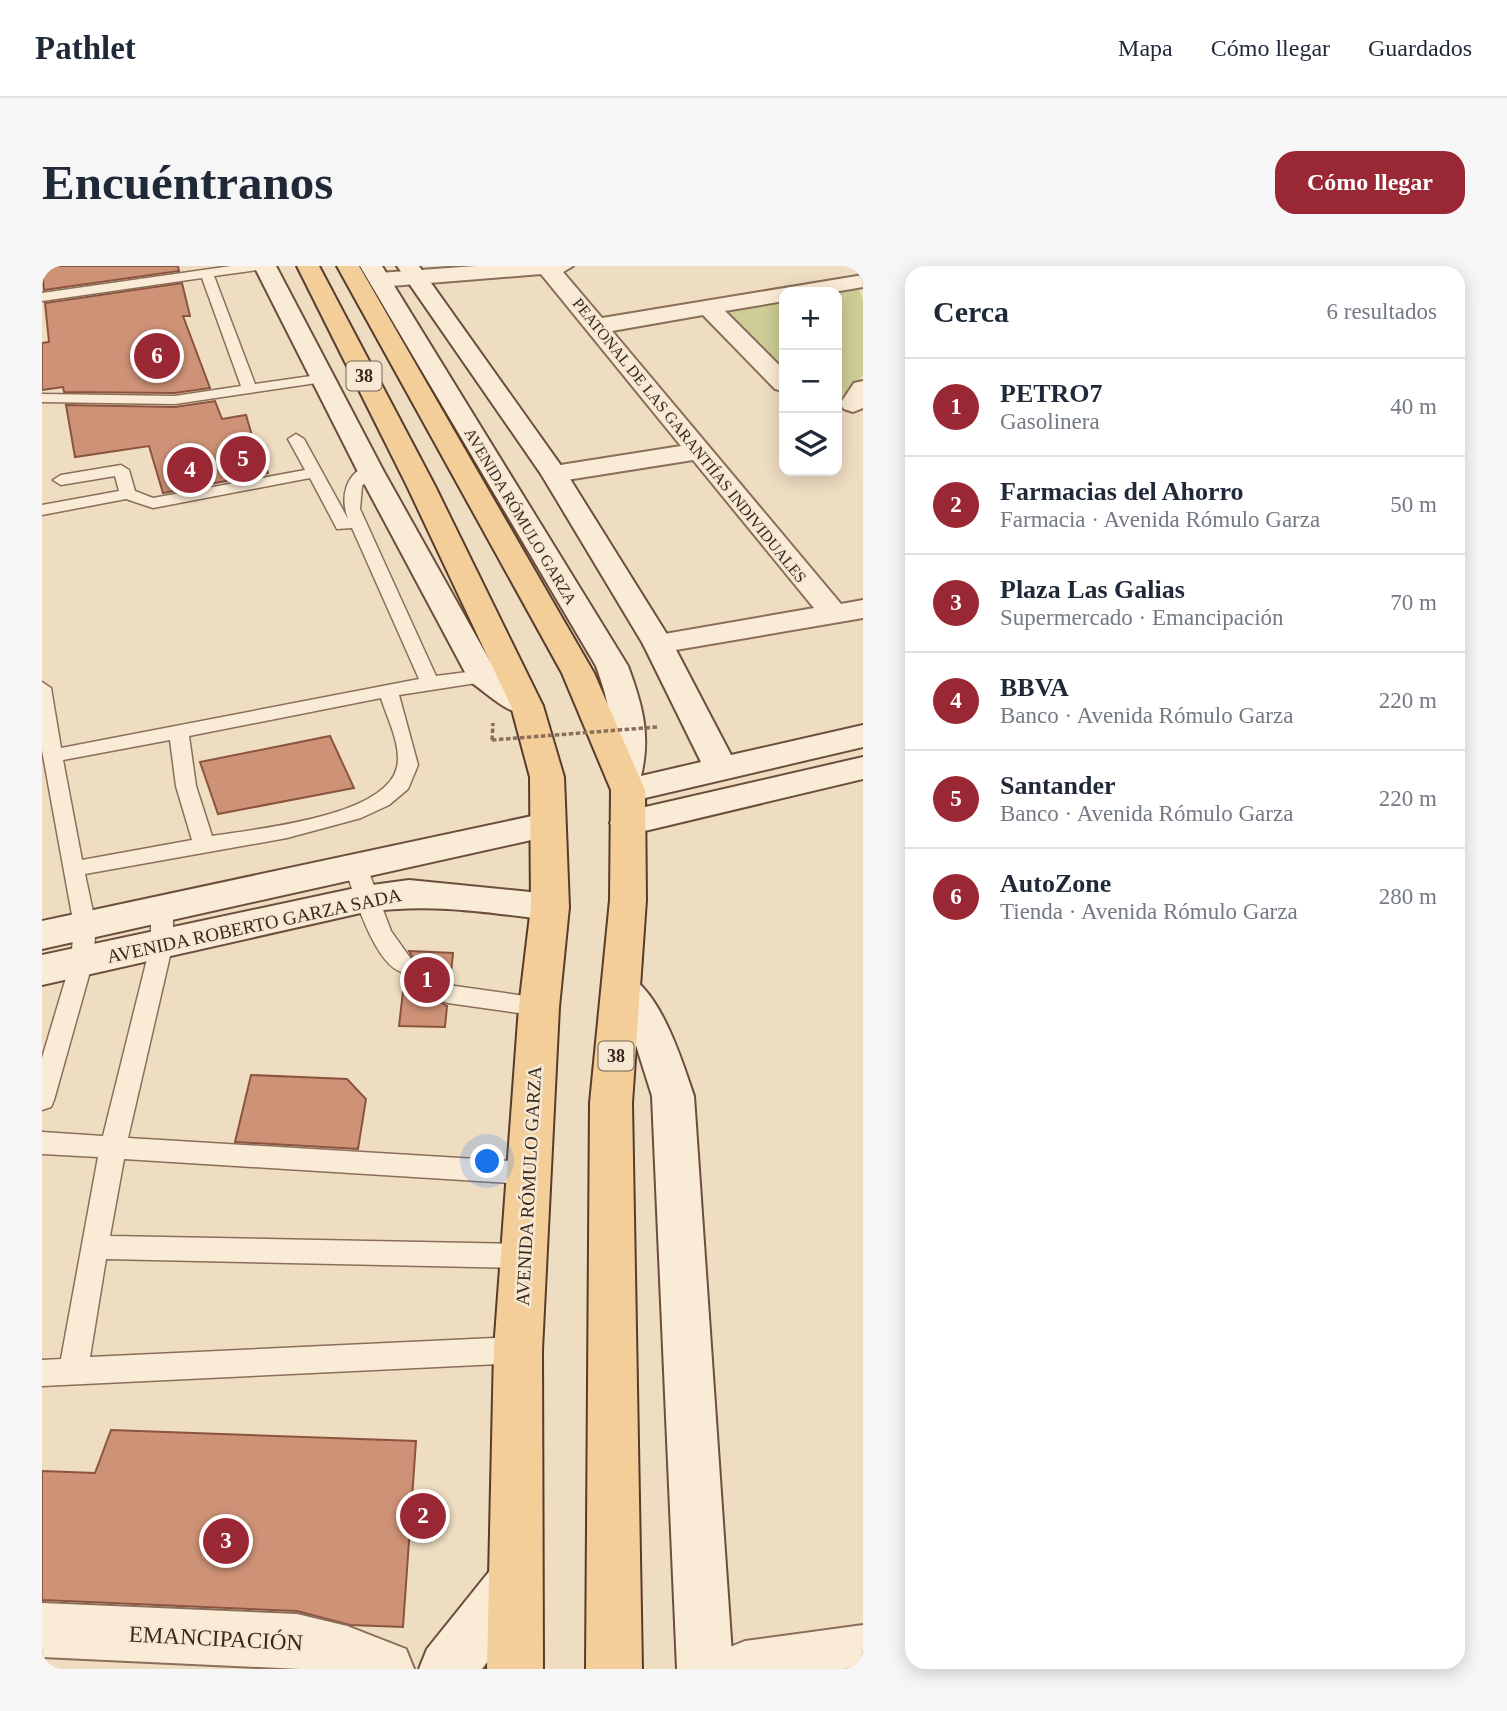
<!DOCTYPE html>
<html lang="es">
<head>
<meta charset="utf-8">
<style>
  :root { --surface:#fff; --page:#f6f6f7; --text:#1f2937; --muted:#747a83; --line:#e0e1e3; --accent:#9a2734 }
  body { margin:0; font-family:"Times New Roman",serif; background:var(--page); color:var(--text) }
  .controls { position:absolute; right:21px; top:21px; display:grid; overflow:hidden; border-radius:14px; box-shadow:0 4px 18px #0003 }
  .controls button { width:63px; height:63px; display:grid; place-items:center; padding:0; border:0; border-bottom:2px solid var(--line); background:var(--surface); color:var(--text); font:35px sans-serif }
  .you { position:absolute; left:446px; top:896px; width:24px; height:24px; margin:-18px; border:5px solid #fff; border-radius:50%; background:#1a73e8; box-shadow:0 0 0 10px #1a73e833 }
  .badge { display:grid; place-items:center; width:46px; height:46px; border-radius:50%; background:var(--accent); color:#fff; font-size:23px; font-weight:700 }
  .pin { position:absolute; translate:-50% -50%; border:4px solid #fff; box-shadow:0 2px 7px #0006 }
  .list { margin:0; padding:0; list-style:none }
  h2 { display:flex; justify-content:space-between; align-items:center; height:91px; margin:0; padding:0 28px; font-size:30px }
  h2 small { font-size:23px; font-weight:400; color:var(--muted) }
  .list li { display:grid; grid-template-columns:46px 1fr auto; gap:21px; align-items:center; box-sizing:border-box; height:98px; padding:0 28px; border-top:2px solid var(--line) }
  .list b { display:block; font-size:26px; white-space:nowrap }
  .list p { margin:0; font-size:23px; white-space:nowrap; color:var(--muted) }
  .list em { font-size:23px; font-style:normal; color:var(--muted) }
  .icon { flex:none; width:38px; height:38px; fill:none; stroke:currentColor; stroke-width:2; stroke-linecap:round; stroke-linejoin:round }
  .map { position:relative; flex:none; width:821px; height:1403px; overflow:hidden; border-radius:21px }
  header { display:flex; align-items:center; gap:42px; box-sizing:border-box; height:98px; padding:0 35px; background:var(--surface); border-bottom:2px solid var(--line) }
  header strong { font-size:33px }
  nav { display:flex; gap:38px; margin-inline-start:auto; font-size:24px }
  .intro { display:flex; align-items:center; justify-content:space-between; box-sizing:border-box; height:168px; padding:0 42px }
  h1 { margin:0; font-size:49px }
  .button { padding:18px 32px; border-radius:21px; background:var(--accent); color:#fff; font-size:24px; font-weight:700 }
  main { display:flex; gap:42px; padding:0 42px }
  aside { flex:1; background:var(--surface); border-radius:21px; box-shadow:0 4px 18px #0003 }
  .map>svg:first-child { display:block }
  .green { fill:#cdce96 }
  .building { fill:#ce9277; stroke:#8a543e; stroke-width:2 }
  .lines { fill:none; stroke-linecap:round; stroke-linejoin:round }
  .lane-casing { stroke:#8a6e59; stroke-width:3 }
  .street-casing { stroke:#8a6e59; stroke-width:4 }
  .secondary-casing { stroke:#6b4f3c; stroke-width:4 }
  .primary-casing { stroke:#573c2d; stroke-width:4 }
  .path { stroke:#8a6e59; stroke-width:3.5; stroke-dasharray:4.5 2.5; stroke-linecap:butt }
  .lane { fill:#faebd6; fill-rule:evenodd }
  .street { fill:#faebd6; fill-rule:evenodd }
  .secondary { fill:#faebd6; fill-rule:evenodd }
  .primary { fill:#f4ce99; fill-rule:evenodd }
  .path-bridge { stroke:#8a6e59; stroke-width:3.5; stroke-dasharray:4.5 2.5; stroke-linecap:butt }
  .labels { text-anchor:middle; stroke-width:5; stroke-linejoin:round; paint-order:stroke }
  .far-street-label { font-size:16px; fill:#39281d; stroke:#f6e8d2 }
  .shield { fill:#f6e8d2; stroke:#726253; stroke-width:2 }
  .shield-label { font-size:18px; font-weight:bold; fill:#39281d }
  .street-label { font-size:19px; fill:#39281d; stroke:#f6e8d2 }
  .near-street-label { font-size:23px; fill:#39281d; stroke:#f6e8d2 }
</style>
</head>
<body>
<header>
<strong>Pathlet</strong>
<nav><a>Mapa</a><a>Cómo llegar</a><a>Guardados</a></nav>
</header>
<div class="intro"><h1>Encuéntranos</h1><a class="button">Cómo llegar</a></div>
<main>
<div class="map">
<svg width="821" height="1403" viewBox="0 0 821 1403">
  <rect width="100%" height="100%" fill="#efddc2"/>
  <g class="green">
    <path d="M815,18l6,15v76l-17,25 -9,2v-110h-21z"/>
    <path d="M742,32v79l-63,-66z"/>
  </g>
  <g class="building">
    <path d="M0,0h136l1,5 -135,19z"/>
    <path d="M140,17l8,33h-7l27,72 -35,5 -111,-1 -1,-5 -21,3v-47l7,-1 -4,-39z"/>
    <path d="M173,135l7,18 24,-4 7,24h5l10,34 -105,20 -14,-47 -74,11 -9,-52 109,2z"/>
    <path d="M288,470l24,52 -136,26 -18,-52z"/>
    <path d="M367,685l44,2 -3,30 -11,3 -5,7 4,8 9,5 -2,21 -46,-1 6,-52 8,1 5,-8z"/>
    <path d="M209,809l96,4 19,20 -8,50 -123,-7z"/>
    <path d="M69,1164l305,11 -13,186 -53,-2 -53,-14 -255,-11v-129l53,2z"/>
  </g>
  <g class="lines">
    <g class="lane-casing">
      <g id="lane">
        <path d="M189,0h33l-6,4 -44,6 41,108 70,-10 5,1v6l-155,23 -133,-2v-8l133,2 66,-10 -39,-108 -160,23v-8z"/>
        <path d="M254,168l8,5 44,80c-8,-21 -3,-47 22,-54l8,5 -16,16 -2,23 76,167 47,-6 9,6 -9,6 -84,13 19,70 -10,24 -19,16 -28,13 -74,20 -202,36 11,52 -3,35 -39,139 -3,7 -9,3v-52l29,-97 3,-35 -32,-176v-68l9,6 10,60 358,-69 -67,-151 -15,1 -27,-51 -157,30 -27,-9 -84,16v-10l77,-14 -4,-15 -54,9 -8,-5 8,-5 60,-10 8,5 6,21 18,7 152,-28 -17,-31zM339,432c6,20 21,48 16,69 -11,50 -142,62 -185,69l-16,-50 -7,-50zM128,474l6,46 16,54 -110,20 -19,-100z"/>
        <path d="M314,593l8,3 3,5 24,64 25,35 -3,6c-34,11 -60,-80 -68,-105l3,-5z"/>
        <path d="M120,636l8,2 3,6v33l-45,195 399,24 9,3 4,8 -4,8 -9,3 -403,-25 -14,77 415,8 9,4 4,8 -4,8 -9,4 -419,-9 -16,98 428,-20 10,4 4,9 -4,9 -10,4 -476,23v-26l19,-1 37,-202 -56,-3v-22l61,4 48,-193v-33l3,-6z"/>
        <path d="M406,719l91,13 8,3 4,6 -4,6 -8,3 -91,-13 -8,-3 -4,-6 4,-6z"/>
      </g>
    </g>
    <g class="street-casing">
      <g id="street">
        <path d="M434,0h97l-10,6 39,46 261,-43v12l-29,5h-50v9l-59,10 59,59v21l-9,-2 -72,-74 -91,16 229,273 22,-4v18l-205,35 -11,-2 -4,-7 4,-7 167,-29 -121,-148 -139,22 -9,-2 -4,-6 4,-6 9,-2 127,-20 -140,-172 -162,13 -11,-7 11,-7z"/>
        <path d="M821,115v27l-10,4 -9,-3 -4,-5 14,-21z"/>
        <path d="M0,1337l255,11 50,12 59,23 8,20h-114l-258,-12z"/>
        <path d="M821,1359v44h-146l8,-20 20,-8z"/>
      </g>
    </g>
    <g class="secondary-casing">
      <g id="secondary">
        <path d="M212,0h22l107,204 112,200 43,29 5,7 -5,7c-25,7 -46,-16 -66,-30l-5,-7 -110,-206z"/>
        <path d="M318,0h22l246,400c14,38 23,69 13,110l60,-14 -58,-118 -102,-170 -144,-208h22l148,208 106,170 58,111 132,-30v22l-235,55 -12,-4 -5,-8 2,-3 -7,-9c11,-41 4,-73 -10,-112z"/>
        <path d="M821,491v22l-235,56 -12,-3 -6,-9 6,-9 12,-3z"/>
        <path d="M504,547l12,3 6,9 -6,9 -516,115v-28z"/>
        <path d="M367,614l141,14 13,3 6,10 -6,10 -13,3c-66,-8 -118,-17 -185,-8l-323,73v-30l323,-69z"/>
        <path d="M580,707c37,12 60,88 72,123l39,573h-56l-25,-573 -17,-54 -32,-54 5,-11z"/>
        <path d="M473,1289l19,8 8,19 -8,19 -52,68h-63l8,-20 69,-86z"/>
      </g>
    </g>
    <g class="primary-casing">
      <g id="primary">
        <path d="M255,0h22l116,220 108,220 21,71 5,130 -10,100 -17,343 1,319h-56l7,-319 25,-343 12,-100 -1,-130 -19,-71 -104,-220z"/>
        <path d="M295,0h22l235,407 51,117 1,110 -14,203 10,566h-56l4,-566 20,-203 1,-110 -49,-117z"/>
      </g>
    </g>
    <path class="path" d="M450,474l1,-17"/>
    <use href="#lane" class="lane"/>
    <use href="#street" class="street"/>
    <use href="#secondary" class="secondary"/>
    <use href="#primary" class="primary"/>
    <path class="path-bridge" d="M450,474l165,-13"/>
  </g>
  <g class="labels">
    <g class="far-street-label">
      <text transform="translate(648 174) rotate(51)" y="6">PEATONAL DE LAS GARANTIÍAS INDIVIDUALES</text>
      <text transform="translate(479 250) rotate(59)" y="6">AVENIDA RÓMULO GARZA</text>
    </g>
    <g class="shield">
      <rect x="304.5" y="95.5" width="35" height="29" rx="5"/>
      <rect x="556.5" y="775.5" width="35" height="29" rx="5"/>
    </g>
    <g class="shield-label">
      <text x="322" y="116">38</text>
      <text x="574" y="796">38</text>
    </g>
    <g class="street-label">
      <text transform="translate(212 659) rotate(-12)" y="7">AVENIDA ROBERTO GARZA SADA</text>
      <text transform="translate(486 920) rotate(-87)" y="7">AVENIDA RÓMULO GARZA</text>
    </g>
    <g class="near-street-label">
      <text transform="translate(174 1372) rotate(3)" y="8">EMANCIPACIÓN</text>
    </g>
  </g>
</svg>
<div class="controls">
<button>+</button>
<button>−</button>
<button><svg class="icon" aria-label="layers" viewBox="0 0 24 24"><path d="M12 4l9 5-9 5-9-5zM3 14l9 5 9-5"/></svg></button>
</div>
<div class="you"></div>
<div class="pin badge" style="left:385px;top:714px">1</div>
<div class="pin badge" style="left:381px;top:1250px">2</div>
<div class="pin badge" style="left:184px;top:1275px">3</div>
<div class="pin badge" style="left:148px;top:204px">4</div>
<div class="pin badge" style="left:201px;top:193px">5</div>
<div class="pin badge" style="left:115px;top:90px">6</div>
</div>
<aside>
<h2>Cerca<small>6 resultados</small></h2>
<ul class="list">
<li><span class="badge">1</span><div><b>PETRO7</b><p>Gasolinera</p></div><em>40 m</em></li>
<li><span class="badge">2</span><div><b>Farmacias del Ahorro</b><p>Farmacia · Avenida Rómulo Garza</p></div><em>50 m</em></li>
<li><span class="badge">3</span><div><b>Plaza Las Galias</b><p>Supermercado · Emancipación</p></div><em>70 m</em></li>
<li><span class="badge">4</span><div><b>BBVA</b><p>Banco · Avenida Rómulo Garza</p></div><em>220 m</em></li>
<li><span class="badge">5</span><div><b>Santander</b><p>Banco · Avenida Rómulo Garza</p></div><em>220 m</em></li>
<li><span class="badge">6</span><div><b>AutoZone</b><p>Tienda · Avenida Rómulo Garza</p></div><em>280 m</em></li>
</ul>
</aside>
</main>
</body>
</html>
